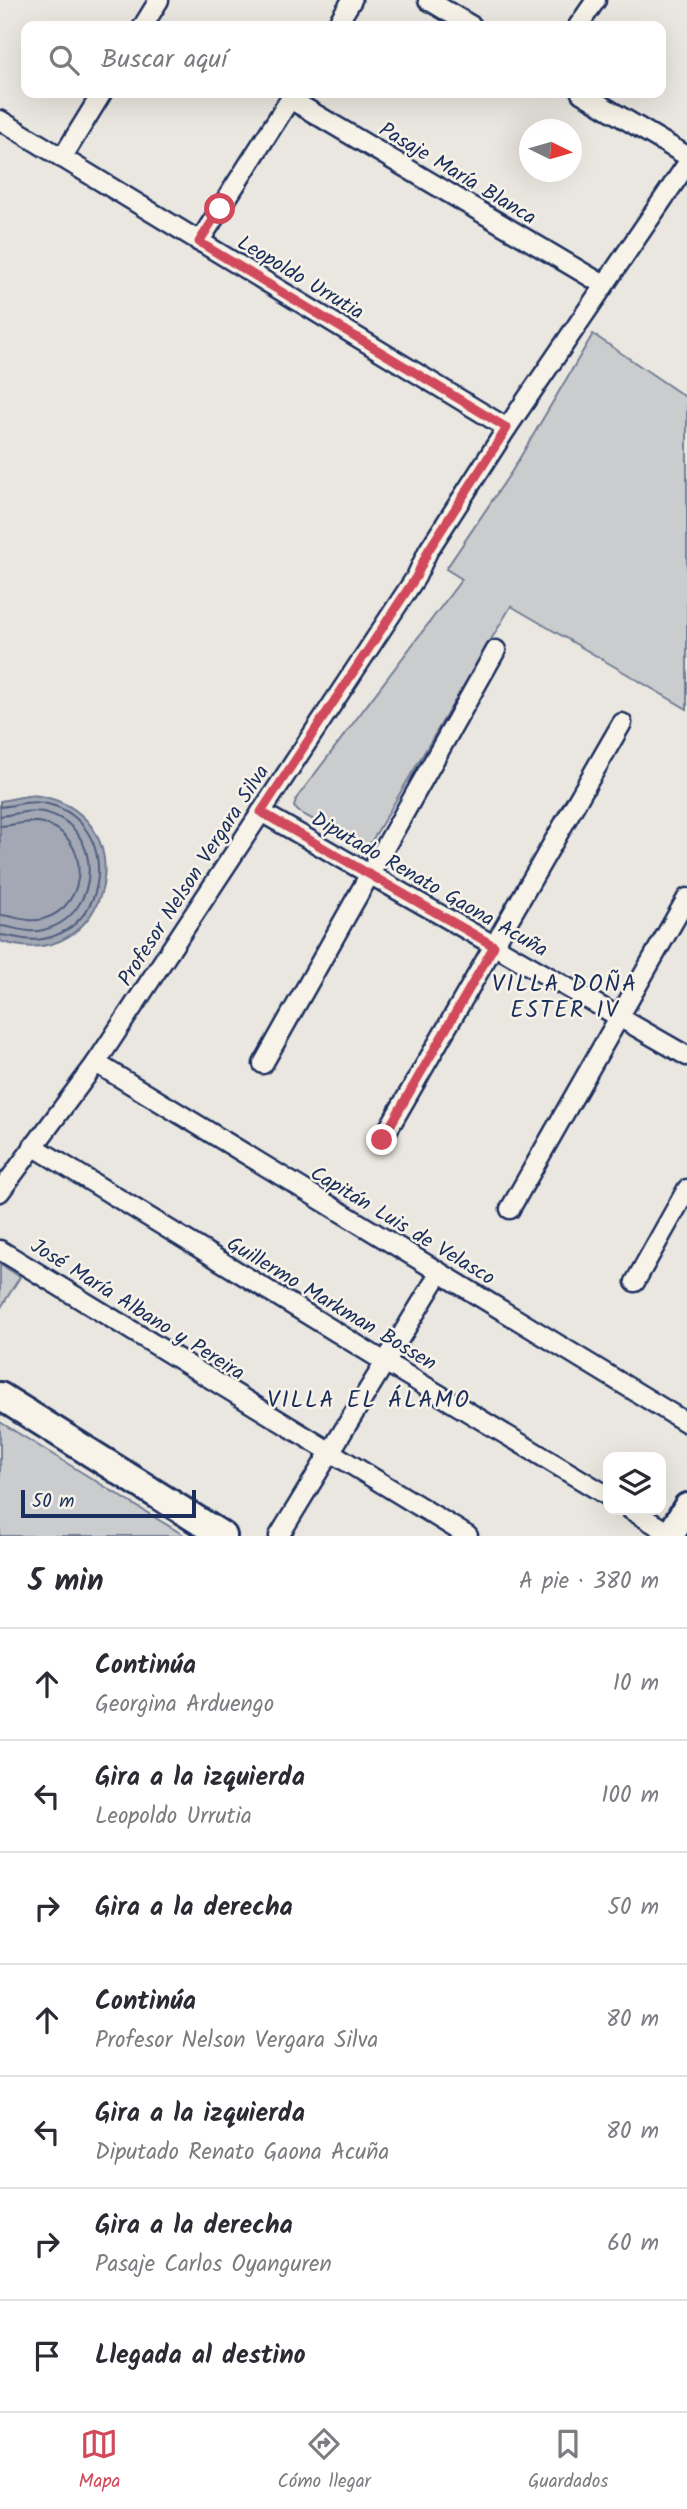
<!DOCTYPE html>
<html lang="es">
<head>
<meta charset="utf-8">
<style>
  :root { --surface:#fff; --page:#f2f2f3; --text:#2b2b33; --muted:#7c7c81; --line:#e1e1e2; --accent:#d1495b }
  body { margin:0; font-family:Kalam,sans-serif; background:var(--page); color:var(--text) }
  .controls { position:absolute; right:21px; bottom:21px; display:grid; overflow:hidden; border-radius:14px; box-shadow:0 7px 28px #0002 }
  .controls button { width:63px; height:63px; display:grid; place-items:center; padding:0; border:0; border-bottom:2px solid var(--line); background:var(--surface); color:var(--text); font:35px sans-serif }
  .compass { position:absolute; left:519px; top:119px; width:63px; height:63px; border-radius:50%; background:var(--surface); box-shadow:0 7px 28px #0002; rotate:95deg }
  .scale { position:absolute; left:21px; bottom:18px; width:175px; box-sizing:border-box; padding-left:7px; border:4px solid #1b2f5e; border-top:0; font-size:19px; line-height:24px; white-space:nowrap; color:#1b2f5e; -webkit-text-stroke:5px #f7f3e8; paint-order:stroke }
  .stop { position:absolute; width:21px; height:21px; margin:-16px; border:5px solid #d1495b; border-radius:50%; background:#fff }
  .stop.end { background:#d1495b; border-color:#fff; box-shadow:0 2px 7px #0008 }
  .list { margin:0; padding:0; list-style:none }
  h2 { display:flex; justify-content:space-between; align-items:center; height:91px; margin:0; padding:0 28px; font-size:30px }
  h2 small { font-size:23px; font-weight:400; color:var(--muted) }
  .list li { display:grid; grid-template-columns:46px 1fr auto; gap:21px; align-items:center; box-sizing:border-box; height:112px; padding:0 28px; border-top:2px solid var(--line) }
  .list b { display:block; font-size:26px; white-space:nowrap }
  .list p { margin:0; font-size:23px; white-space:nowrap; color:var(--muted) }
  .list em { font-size:23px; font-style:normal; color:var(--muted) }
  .icon { flex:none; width:38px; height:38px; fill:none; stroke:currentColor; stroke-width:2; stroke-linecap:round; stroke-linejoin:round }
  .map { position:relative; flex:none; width:687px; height:1536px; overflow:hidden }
  .search { position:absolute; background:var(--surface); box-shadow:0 7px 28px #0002; left:21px; right:21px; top:21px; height:77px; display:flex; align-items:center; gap:18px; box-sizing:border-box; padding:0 24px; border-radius:14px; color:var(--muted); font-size:26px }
  .sheet { height:875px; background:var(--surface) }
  nav { display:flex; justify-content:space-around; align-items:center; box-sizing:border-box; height:98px; border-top:2px solid var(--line); background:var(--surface); font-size:19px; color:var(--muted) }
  nav a { display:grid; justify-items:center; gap:4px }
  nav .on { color:var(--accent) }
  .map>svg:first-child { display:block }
  .green { fill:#cbcccd; stroke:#737e96; stroke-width:2 }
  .water { fill:#a3a8b4; stroke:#6d7892; stroke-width:2 }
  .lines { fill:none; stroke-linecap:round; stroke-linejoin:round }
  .shore { stroke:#515f80; stroke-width:2 }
  .street-casing { stroke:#1b2f5e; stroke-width:23 }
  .secondary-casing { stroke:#1b2f5e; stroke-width:32 }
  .street { stroke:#f7f3e8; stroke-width:18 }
  .secondary { stroke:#f7f3e8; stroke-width:26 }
  .route { stroke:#d1495b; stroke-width:9 }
  .labels { text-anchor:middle; stroke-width:5; stroke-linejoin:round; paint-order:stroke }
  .street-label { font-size:21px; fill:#1b2f5e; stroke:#f7f3e8 }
  .neighbourhood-label { font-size:23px; letter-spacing:2px; fill:#1b2f5e; stroke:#f7f3e8 }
</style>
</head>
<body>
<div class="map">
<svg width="687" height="1536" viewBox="0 0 687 1536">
  <rect width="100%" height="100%" fill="#eae7e0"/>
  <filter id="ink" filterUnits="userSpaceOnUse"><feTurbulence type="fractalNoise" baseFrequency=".0143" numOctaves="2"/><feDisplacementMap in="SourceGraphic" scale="14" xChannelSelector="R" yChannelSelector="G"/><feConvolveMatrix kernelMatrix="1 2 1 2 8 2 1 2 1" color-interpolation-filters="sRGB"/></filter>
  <g filter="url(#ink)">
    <g class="green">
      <path d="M593,334l94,64v311l-176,-103 -144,243 -68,-37 -5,-5 2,-8 166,-220 -16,-10 66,-98z"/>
      <path d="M0,1264l20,13 -20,32z"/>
      <path d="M0,1422l185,114h-185z"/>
    </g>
    <path class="water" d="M32,795c119,13 80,184 -32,146v-140z"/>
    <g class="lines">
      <g class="shore">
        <path d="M0,807c15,-1 28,-7 43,-4 74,13 73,122 0,136 -16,3 -28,-3 -43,-4"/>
        <path d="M0,816c15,-1 28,-7 43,-4 62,13 60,104 0,118 -16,4 -28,-3 -43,-4"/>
        <path d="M0,826c15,0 28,-7 43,-3 48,13 47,83 0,96 -16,4 -28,-3 -43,-4"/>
      </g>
      <g class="street-casing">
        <g id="street">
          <path d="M428,0l44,26"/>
          <path d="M143,26l16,-26"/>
          <path d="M336,26l16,-26"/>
          <path d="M578,26l18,-26"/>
          <path d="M581,93l106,63"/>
          <path d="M290,99l314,186"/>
          <path d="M0,120l507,308"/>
          <path d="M62,158l40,-65"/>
          <path d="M199,242l95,-149"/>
          <path d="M261,812l426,244"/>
          <path d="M96,1063l591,360"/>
          <path d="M263,1064l233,-414"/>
          <path d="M382,1140l240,-417"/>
          <path d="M33,1146l352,216 223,134"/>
          <path d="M0,1192l96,-129 320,-486 12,-26 79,-123 180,-264"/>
          <path d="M510,1209l177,-311"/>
          <path d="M0,1250l468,286"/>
          <path d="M635,1282l52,-93"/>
          <path d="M631,1510l40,24"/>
          <path d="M279,1536l160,-262"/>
        </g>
      </g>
      <g class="secondary-casing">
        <g id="secondary">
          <path d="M0,1396l223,140"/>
          <path d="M670,1536l17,-29"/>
        </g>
      </g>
      <use href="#street" class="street"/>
      <use href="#secondary" class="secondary"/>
    </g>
  </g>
  <g class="lines" filter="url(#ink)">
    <path class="route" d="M220,209l-21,33 308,186 -79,123 -12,26 -155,235 233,134 -112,194"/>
  </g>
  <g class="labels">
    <g class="street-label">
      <text transform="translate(458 173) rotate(31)" y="7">Pasaje María Blanca</text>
      <text transform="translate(301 277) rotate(31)" y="7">Leopoldo Urrutia</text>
      <text transform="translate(193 875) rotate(-57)" y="7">Profesor Nelson Vergara Silva</text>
      <text transform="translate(430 884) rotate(30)" y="7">Diputado Renato Gaona Acuña</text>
      <text transform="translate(403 1225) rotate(31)" y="7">Capitán Luis de Velasco</text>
      <text transform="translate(332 1303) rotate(31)" y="7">Guillermo Markman Bossen</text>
      <text transform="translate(138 1309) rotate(32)" y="7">José María Albano y Pereira</text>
    </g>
    <g class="neighbourhood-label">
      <text x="565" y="991">VILLA DOÑA<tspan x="565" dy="26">ESTER IV</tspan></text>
      <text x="369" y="1407">VILLA EL ÁLAMO</text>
    </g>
  </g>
</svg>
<div class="controls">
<button><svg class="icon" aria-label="layers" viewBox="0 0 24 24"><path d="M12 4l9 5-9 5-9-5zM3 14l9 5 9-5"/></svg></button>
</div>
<svg class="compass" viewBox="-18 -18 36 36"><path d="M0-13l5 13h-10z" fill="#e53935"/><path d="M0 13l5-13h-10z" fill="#7c7c81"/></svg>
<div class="scale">50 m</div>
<div class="stop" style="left:220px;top:209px"></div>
<div class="stop end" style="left:382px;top:1140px"></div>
<div class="search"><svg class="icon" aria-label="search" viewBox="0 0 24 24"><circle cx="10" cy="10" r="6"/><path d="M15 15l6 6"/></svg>Buscar aquí</div>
</div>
<section class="sheet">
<h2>5 min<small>A pie · 380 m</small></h2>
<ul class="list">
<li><svg class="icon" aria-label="ahead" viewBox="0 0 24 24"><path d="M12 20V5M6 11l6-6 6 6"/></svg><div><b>Continúa</b><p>Georgina Arduengo</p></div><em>10 m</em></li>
<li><svg class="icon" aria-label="left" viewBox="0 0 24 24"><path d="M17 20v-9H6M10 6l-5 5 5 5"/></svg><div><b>Gira a la izquierda</b><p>Leopoldo Urrutia</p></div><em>100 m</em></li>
<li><svg class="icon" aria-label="right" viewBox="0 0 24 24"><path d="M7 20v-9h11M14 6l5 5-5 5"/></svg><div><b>Gira a la derecha</b></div><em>50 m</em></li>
<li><svg class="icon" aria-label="ahead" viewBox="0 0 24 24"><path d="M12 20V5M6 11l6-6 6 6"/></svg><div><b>Continúa</b><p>Profesor Nelson Vergara Silva</p></div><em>80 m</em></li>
<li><svg class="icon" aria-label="left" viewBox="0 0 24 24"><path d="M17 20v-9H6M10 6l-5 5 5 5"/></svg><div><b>Gira a la izquierda</b><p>Diputado Renato Gaona Acuña</p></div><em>80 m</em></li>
<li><svg class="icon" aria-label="right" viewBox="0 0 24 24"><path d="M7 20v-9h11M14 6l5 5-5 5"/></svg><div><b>Gira a la derecha</b><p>Pasaje Carlos Oyanguren</p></div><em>60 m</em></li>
<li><svg class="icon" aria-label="arrive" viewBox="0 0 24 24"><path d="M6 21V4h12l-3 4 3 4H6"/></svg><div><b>Llegada al destino</b></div></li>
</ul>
</section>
<nav>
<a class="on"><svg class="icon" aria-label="map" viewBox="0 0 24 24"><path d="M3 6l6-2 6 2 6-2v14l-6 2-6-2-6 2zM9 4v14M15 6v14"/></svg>Mapa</a>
<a><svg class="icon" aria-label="directions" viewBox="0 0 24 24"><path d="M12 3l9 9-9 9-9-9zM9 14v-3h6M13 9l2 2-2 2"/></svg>Cómo llegar</a>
<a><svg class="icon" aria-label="saved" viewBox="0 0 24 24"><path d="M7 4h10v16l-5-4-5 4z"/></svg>Guardados</a>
</nav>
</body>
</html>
